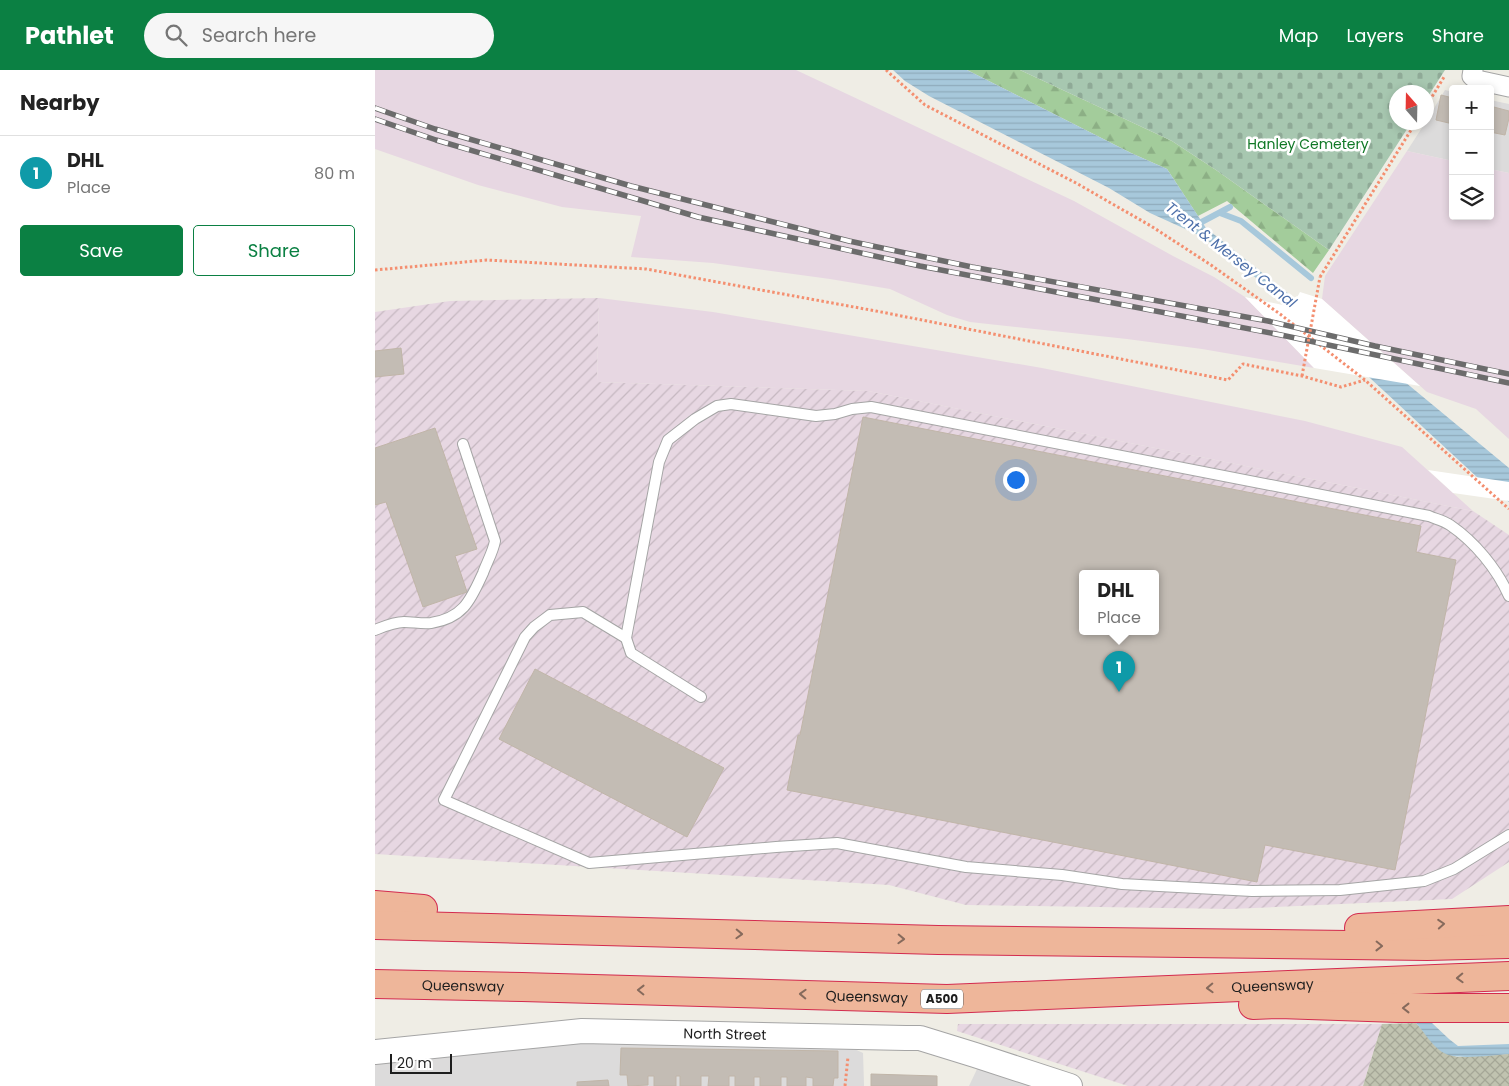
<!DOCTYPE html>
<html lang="en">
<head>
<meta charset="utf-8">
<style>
  :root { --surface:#fff; --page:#f6f6f6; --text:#222; --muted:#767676; --line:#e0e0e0; --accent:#0b8043 }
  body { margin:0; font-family:Poppins,sans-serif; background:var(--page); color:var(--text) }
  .controls { position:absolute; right:15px; top:15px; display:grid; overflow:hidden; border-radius:5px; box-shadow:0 2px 8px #0003 }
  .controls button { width:45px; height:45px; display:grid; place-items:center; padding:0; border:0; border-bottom:1px solid var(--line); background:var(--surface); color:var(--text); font:25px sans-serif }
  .compass { position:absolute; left:1014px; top:15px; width:45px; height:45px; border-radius:50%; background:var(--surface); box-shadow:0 2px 8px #0003; rotate:340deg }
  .scale { position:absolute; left:15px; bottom:12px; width:62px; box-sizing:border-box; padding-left:5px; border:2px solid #1e1e1e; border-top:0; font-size:14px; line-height:18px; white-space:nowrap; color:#1e1e1e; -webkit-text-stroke:4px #fff; paint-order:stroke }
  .you { position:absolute; left:640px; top:409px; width:18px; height:18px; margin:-12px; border:4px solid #fff; border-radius:50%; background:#1a73e8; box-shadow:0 0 0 8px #1a73e833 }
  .badge { display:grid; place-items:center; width:32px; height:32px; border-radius:50%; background:var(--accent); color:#fff; font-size:16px; font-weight:700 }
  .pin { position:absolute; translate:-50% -41px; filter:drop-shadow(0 1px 2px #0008) }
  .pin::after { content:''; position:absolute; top:26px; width:18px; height:15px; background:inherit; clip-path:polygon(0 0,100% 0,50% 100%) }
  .popup { position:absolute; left:704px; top:500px; width:80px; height:65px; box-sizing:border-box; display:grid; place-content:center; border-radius:5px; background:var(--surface); filter:drop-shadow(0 1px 4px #0005); font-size:16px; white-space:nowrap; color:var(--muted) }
  .popup b { font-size:19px; color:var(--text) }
  .popup::after { content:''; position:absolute; left:50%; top:100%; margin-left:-10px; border:10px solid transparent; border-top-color:var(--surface) }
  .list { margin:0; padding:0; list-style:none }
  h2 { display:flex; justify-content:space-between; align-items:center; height:65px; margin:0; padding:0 20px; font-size:21px }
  h2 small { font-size:16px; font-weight:400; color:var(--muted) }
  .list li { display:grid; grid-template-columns:32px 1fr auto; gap:15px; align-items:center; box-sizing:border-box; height:75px; padding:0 20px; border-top:1px solid var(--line) }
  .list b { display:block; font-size:19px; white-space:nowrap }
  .list p { margin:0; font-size:16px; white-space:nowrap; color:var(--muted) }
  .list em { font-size:16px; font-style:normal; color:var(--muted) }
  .actions { display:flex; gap:10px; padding:15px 20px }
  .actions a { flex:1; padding:11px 0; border:1px solid var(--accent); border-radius:5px; text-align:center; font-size:18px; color:var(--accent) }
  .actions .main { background:var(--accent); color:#fff }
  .icon { flex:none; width:28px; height:28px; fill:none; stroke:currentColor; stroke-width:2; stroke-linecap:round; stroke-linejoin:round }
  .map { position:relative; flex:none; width:1134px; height:1016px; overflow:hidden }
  header { display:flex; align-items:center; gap:30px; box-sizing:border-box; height:70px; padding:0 25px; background:var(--accent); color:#fff }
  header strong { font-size:24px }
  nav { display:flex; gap:28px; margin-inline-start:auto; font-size:18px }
  .search { width:350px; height:45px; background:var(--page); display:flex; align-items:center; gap:12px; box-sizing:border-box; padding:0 18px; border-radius:28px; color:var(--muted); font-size:19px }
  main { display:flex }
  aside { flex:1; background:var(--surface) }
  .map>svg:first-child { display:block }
  .residential { fill:#dcdbdb }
  .industrial { fill:url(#industrial-furrows); fill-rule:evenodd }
  .railway { fill:#e7d7e2 }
  .construction { fill:url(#construction-cross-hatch) }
  .forest { fill:url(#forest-firs) }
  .cemetery { fill:url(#cemetery-stones) }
  .water { fill:url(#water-rules) }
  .pier { fill:#fff }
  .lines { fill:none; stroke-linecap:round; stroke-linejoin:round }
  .stream { stroke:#a7c8db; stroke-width:6 }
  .building { fill:#c3bcb4; stroke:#c0b5a8; fill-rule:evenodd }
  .service-casing { stroke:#a5a5a5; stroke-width:12 }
  .minor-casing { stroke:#a5a5a5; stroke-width:21 }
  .tertiary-casing { stroke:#a5a5a5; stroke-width:26 }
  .trunk-casing { stroke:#d32b4f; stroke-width:30 }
  .path { stroke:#f48f70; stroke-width:3; stroke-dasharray:2.5 2.5; stroke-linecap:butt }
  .service { stroke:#fff; stroke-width:10 }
  .minor { stroke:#fff; stroke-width:19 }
  .tertiary { stroke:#fff; stroke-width:24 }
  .trunk { stroke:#eeb69a; stroke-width:28 }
  .rail-casing { stroke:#6c6c6c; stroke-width:5.5 }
  .rail { stroke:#fff; stroke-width:4; stroke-dasharray:11; stroke-linecap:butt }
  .path-bridge { stroke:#f48f70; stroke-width:3; stroke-dasharray:2.5 2.5; stroke-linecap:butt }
  .oneway { stroke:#866a5c }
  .labels { text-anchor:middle; stroke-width:5; stroke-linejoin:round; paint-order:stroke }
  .shield { fill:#fff; stroke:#626262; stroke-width:1 }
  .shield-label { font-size:12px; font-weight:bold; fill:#1e1e1e }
  .park-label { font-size:14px; fill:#107826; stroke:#fff }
  .street-label { font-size:14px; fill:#1e1e1e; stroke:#fff }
  .water-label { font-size:15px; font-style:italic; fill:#4e70aa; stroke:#fff }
</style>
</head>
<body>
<header>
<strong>Pathlet</strong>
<div class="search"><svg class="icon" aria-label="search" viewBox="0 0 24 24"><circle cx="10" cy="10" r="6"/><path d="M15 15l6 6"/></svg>Search here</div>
<nav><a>Map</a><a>Layers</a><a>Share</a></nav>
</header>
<main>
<aside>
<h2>Nearby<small></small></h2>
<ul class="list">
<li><span class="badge" style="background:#0f9aa8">1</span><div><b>DHL</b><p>Place</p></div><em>80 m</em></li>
</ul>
<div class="actions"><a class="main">Save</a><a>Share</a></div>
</aside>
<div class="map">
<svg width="1134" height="1016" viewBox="0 0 1134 1016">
  <defs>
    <pattern id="industrial-furrows" width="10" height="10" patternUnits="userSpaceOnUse" patternTransform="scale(1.25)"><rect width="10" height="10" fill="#e7d7e2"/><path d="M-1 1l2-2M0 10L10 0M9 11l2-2" fill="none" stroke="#c6b8c1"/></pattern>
    <pattern id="construction-cross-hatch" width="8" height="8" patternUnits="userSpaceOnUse" patternTransform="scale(1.25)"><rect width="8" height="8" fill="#c0c3b0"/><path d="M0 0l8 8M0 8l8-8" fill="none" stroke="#a5a797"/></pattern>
    <pattern id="forest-firs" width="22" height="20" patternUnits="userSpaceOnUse" patternTransform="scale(1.25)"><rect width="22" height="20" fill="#a3cc9b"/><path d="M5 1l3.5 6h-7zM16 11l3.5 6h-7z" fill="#8caf85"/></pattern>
    <pattern id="cemetery-stones" width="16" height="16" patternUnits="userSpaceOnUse" patternTransform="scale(1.25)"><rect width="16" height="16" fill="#a7c7b0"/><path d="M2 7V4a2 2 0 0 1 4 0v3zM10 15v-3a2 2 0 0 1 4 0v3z" fill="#8faa97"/></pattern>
    <pattern id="water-rules" width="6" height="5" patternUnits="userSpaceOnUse" patternTransform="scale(1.25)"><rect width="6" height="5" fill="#a7c8db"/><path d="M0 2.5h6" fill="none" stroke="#8fabbc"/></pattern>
  </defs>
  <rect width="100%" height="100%" fill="#efede5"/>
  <g class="residential">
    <path d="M1070,20l8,2v69l-46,-10 18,-28 2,-1v-2z"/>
    <path d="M1115,30l19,4v69l-19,-4z"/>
    <path d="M182,972l289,3 17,8 1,32v1h-489v-25z"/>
    <path d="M603,997l61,19h-70z"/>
  </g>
  <g class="industrial">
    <path d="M224,228l-2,84 271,9 605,120 36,24v327l-57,37 -221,10 -265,-4 -77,-20 -514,-31v-542l75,-11zM708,503h72v58h-72z"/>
    <path d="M583,954h424l-19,62h-235l-171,-55z"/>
  </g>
  <g class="railway">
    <path d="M0,0h421l278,131 99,55 41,21 31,20 69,71 -112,-19 -75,-10 -157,-17 -23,-7 -57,-26 -60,-10 -117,-16 -82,-6 10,-41 -79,-9 -84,-22 -103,-36z"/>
    <path d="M1032,81l46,10v55h37v-47l19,4v266l-33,-30 -49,-17 -105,-93 3,-23z"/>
    <path d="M224,228l114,14 329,56 263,53 97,26 71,64 -605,-120 -271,-9z"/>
  </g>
  <path class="construction" d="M1041,953l22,25 19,9 52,-3v32h-146l19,-62z"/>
  <path class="forest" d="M592,0h53l152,71 44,29 113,80 -16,23 -86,-72 -29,15 -31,-47 -36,-16z"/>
  <path class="cemetery" d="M645,0h425l-18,28v-6h-30v30l14,1 -82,127 -113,-80 -44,-29z"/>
  <g class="water">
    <path d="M518,0h74l164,83 36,16 39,59 89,71 110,83 104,86v34l-31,-24 -188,-174 -87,-67 -53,-24 -41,-25 -180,-92 -24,-15z"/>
    <path d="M1041,953h16l17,16 9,7 51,-2v10c-15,1 -51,6 -63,0 -12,-5 -21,-21 -30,-31z"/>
  </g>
  <g class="pier">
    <path d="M925,222l22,7 98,87 -106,-18 -69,-71 47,10z"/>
    <path d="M1053,400l81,12v19l-56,-8z"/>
  </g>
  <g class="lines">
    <g class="stream">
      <path d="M845,143l21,8 70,57"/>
      <path d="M821,155l34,-18"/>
    </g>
  </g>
  <g class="building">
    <path d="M1066,25l12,3v26l-17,-4z"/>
    <path d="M1115,36l19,5v7l-4,17 -15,-3z"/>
    <path d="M26,278l3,26 -29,3v-26z"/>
    <path d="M488,347l558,109 -5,26 40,8 -61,310 -130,-25 -8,37 -470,-92 11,-55h2zM708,503h72v58h-72z"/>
    <path d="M60,358l42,121 -22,7 12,36 -44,15 -37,-105 -11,3v-57z"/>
    <path d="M160,599l189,99 -37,69 -188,-98z"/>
    <path d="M246,978l217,3v27h-4l-1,8h-20v-8l-7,-1v9h-19v-9h-6v9h-21v-9h-6v9h-19v-10h-6v10h-21l1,-10h-8v10h-21v-10h-4v10h-22v-10h-6v9l-20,1 -1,-11h-7z"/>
    <path d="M496,1004l66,2v10h-66z"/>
    <path d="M233,1010l1,6h-32v-4z"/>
  </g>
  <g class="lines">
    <g class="service-casing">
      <g id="service">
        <path d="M0,560c10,-4 19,-8 29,-8 9,0 18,2 27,1 33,-5 40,-24 52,-50 4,-11 10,-21 12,-32l-32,-97"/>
        <path d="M251,568l-43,-26 -33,3 -16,12 -9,10 -81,163 145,63 187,-16 61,-4 129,24 96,8 60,9 130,7 88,-1 84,-9 30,-12 55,-34"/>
        <path d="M326,627l-70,-44 -5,-15 33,-176 9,-22 27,-21 22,-13 14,-2 85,12 19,-2 17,-5 19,-2 558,109c7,3 15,5 21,9 25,17 47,44 59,71"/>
      </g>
    </g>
    <g class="minor-casing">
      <path id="minor" d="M1098,0l-1,6 5,4 32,7"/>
    </g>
    <g class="tertiary-casing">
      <g id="tertiary">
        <path id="s1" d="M0,982l207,-21 324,7h14l55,17 95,31"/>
      </g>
    </g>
    <g class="trunk-casing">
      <g id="trunk">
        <path d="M0,835l48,4"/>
        <path d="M0,855l563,15 489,6 82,-2"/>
        <path d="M984,858l150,-8"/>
        <path id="s2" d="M0,914l147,3 425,12 562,-23"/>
        <path d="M878,935l26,-1 119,4h111"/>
      </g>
    </g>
    <g class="path">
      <path d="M511,0l39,35 151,78 75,43 60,39 69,49 85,66 144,129"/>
      <path d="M1052,35l17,-28"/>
      <path d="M0,200l112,-10 159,9 230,42 352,69 15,-16 59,12 39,11 24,-7"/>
      <path d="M945,207l96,-155"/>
      <path d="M470,1016l3,-29"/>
    </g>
    <use href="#service" class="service"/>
    <use href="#minor" class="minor"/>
    <use href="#tertiary" class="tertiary"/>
    <use href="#trunk" class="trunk"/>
    <g class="rail-casing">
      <g id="rail">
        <path d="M0,38l60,21 196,57 218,55 123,26 296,54 107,25 134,28"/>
        <path d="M0,49l61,21 262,77 222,49 361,69 228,48"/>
      </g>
    </g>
    <use href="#rail" class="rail"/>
    <path class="path-bridge" d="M927,306l18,-99"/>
  </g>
  <defs><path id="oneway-chevron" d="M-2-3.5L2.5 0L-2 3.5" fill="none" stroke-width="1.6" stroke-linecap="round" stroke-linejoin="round" transform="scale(1.25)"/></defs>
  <g class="oneway">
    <use href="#oneway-chevron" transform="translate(1066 854) rotate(-4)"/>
    <use href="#oneway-chevron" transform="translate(364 864) rotate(2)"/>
    <use href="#oneway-chevron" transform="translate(526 869) rotate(2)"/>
    <use href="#oneway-chevron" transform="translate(1004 876) rotate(1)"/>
    <use href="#oneway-chevron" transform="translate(1085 908) rotate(178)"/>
    <use href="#oneway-chevron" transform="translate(835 918) rotate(178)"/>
    <use href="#oneway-chevron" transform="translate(266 920) rotate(-179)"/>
    <use href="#oneway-chevron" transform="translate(428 924) rotate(-178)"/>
    <use href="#oneway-chevron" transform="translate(1031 938) rotate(-180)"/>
  </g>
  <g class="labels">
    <rect class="shield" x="546" y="919.5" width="42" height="19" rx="4"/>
    <g class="shield-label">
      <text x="567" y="933">A500</text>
    </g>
    <g class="park-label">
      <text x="933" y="79">Hanley Cemetery</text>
    </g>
    <g class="street-label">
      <text dy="5" stroke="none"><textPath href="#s2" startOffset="88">Queensway</textPath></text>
      <text dy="5" stroke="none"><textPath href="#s2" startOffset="898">Queensway</textPath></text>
      <text dy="5" stroke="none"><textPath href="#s2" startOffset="492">Queensway</textPath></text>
      <text dy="5" stroke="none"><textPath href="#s1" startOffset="351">North Street</textPath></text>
    </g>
    <g class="water-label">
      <text transform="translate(856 185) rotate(38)" y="5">Trent &amp; Mersey Canal</text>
    </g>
  </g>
</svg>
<div class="controls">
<button>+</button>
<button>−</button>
<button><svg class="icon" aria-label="layers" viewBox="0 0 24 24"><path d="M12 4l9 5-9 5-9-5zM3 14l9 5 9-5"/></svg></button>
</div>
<svg class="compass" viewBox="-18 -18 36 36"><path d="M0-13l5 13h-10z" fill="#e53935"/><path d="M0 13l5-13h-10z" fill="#767676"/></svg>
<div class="scale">20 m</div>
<div class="you"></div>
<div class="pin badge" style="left:744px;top:622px;background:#0f9aa8">1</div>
<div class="popup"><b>DHL</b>Place</div>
</div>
</main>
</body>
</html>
